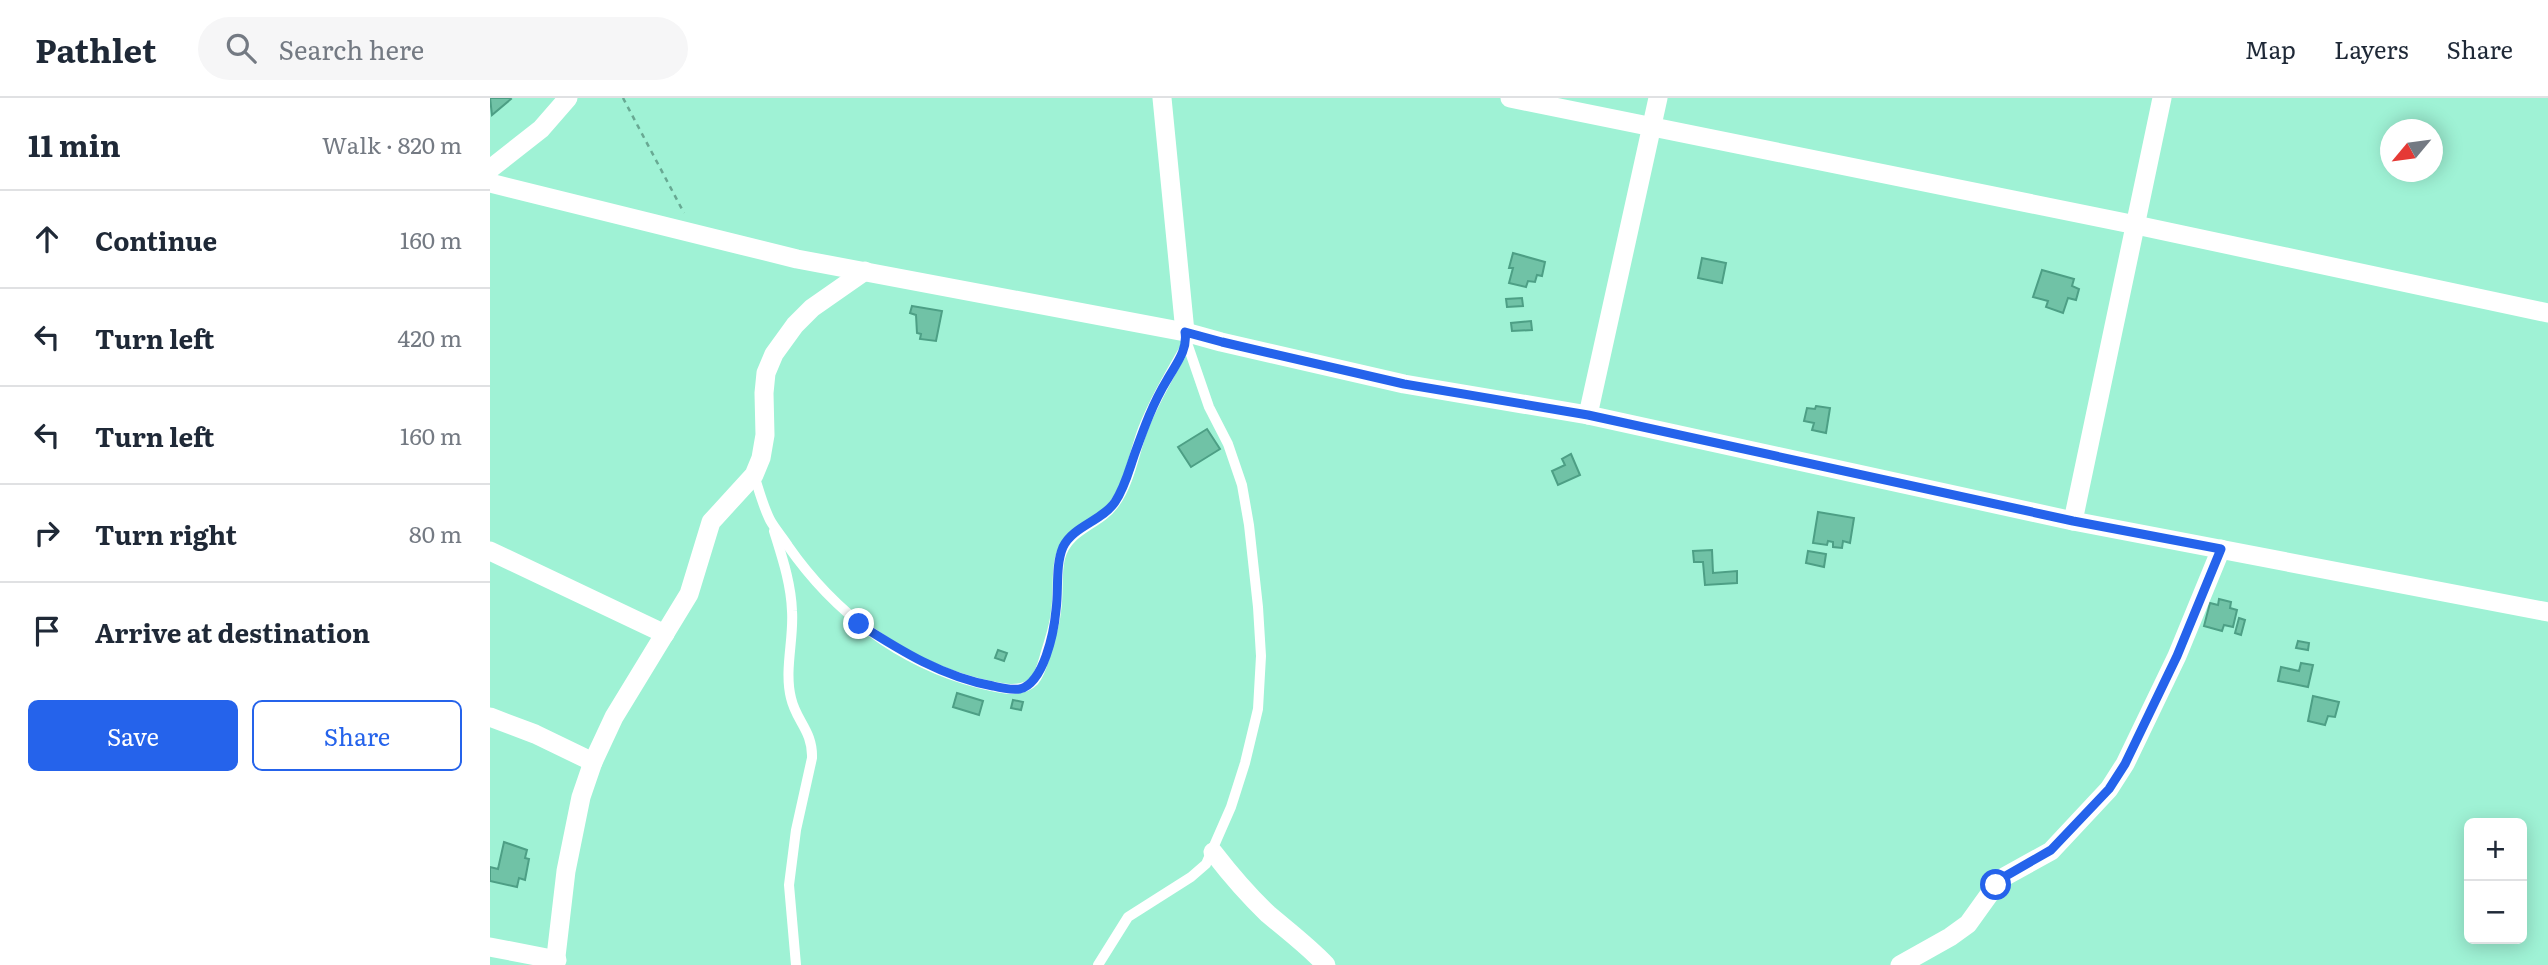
<!DOCTYPE html>
<html lang="en">
<head>
<meta charset="utf-8">
<style>
  :root { --surface:#fff; --page:#f6f6f7; --text:#1f2937; --muted:#747a83; --line:#e0e1e3; --accent:#2563eb }
  body { margin:0; font-family:Literata,serif; background:var(--page); color:var(--text) }
  .controls { position:absolute; right:21px; bottom:21px; display:grid; overflow:hidden; border-radius:10px; box-shadow:0 4px 18px #0003 }
  .controls button { width:63px; height:63px; display:grid; place-items:center; padding:0; border:0; border-bottom:2px solid var(--line); background:var(--surface); color:var(--text); font:35px sans-serif }
  .compass { position:absolute; left:1890px; top:21px; width:63px; height:63px; border-radius:50%; background:var(--surface); box-shadow:0 4px 18px #0003; rotate:241deg }
  .stop { position:absolute; width:21px; height:21px; margin:-16px; border:5px solid #2563eb; border-radius:50%; background:#fff }
  .stop.end { background:#2563eb; border-color:#fff; box-shadow:0 2px 7px #0008 }
  .list { margin:0; padding:0; list-style:none }
  h2 { display:flex; justify-content:space-between; align-items:center; height:91px; margin:0; padding:0 28px; font-size:30px }
  h2 small { font-size:23px; font-weight:400; color:var(--muted) }
  .list li { display:grid; grid-template-columns:46px 1fr auto; gap:21px; align-items:center; box-sizing:border-box; height:98px; padding:0 28px; border-top:2px solid var(--line) }
  .list b { display:block; font-size:26px; white-space:nowrap }
  .list em { font-size:23px; font-style:normal; color:var(--muted) }
  .actions { display:flex; gap:14px; padding:21px 28px }
  .actions a { flex:1; padding:16px 0; border:2px solid var(--accent); border-radius:10px; text-align:center; font-size:24px; color:var(--accent) }
  .actions .main { background:var(--accent); color:#fff }
  .icon { flex:none; width:38px; height:38px; fill:none; stroke:currentColor; stroke-width:2; stroke-linecap:round; stroke-linejoin:round }
  .map { position:relative; flex:none; width:2058px; height:867px; overflow:hidden }
  header { display:flex; align-items:center; gap:42px; box-sizing:border-box; height:98px; padding:0 35px; background:var(--surface); border-bottom:2px solid var(--line) }
  header strong { font-size:33px }
  nav { display:flex; gap:38px; margin-inline-start:auto; font-size:24px }
  .search { width:490px; height:63px; background:var(--page); display:flex; align-items:center; gap:18px; box-sizing:border-box; padding:0 24px; border-radius:38px; color:var(--muted); font-size:26px }
  main { display:flex }
  aside { flex:1; background:var(--surface) }
  .map>svg:first-child { display:block }
  .building { fill:#70c2a6; stroke:#4d9f85; stroke-width:2 }
  .lines { fill:none; stroke-linecap:round; stroke-linejoin:round }
  .path { stroke:#68a993; stroke-width:2.5; stroke-dasharray:5 5; stroke-linecap:butt }
  .service { stroke:#fff; stroke-width:10 }
  .minor { stroke:#fff; stroke-width:19 }
  .route { stroke:#2563eb; stroke-width:9 }
</style>
</head>
<body>
<header>
<strong>Pathlet</strong>
<div class="search"><svg class="icon" aria-label="search" viewBox="0 0 24 24"><circle cx="10" cy="10" r="6"/><path d="M15 15l6 6"/></svg>Search here</div>
<nav><a>Map</a><a>Layers</a><a>Share</a></nav>
</header>
<main>
<aside>
<h2>11 min<small>Walk · 820 m</small></h2>
<ul class="list">
<li><svg class="icon" aria-label="ahead" viewBox="0 0 24 24"><path d="M12 20V5M6 11l6-6 6 6"/></svg><div><b>Continue</b></div><em>160 m</em></li>
<li><svg class="icon" aria-label="left" viewBox="0 0 24 24"><path d="M17 20v-9H6M10 6l-5 5 5 5"/></svg><div><b>Turn left</b></div><em>420 m</em></li>
<li><svg class="icon" aria-label="left" viewBox="0 0 24 24"><path d="M17 20v-9H6M10 6l-5 5 5 5"/></svg><div><b>Turn left</b></div><em>160 m</em></li>
<li><svg class="icon" aria-label="right" viewBox="0 0 24 24"><path d="M7 20v-9h11M14 6l5 5-5 5"/></svg><div><b>Turn right</b></div><em>80 m</em></li>
<li><svg class="icon" aria-label="arrive" viewBox="0 0 24 24"><path d="M6 21V4h12l-3 4 3 4H6"/></svg><div><b>Arrive at destination</b></div></li>
</ul>
<div class="actions"><a class="main">Save</a><a>Share</a></div>
</aside>
<div class="map">
<svg width="2058" height="867" viewBox="0 0 2058 867">
  <rect width="100%" height="100%" fill="#9ff2d5"/>
  <g class="building">
    <path d="M0,0h20l1,1 -19,16z"/>
    <path d="M1023,155l32,9 -3,14 -5,-1 -2,7 -7,-1 -2,6 -17,-4 4,-15h-4z"/>
    <path d="M1212,160l24,5 -4,20 -24,-5z"/>
    <path d="M1552,172l32,9 -2,7 7,3 -3,11 -8,-2 -5,15 -17,-6 2,-6 -15,-4z"/>
    <path d="M1032,200l1,8 -16,1 -1,-8z"/>
    <path d="M422,208l30,5 -6,30 -16,-2 1,-5 -4,-1 -1,-18 -6,-2z"/>
    <path d="M1041,223l1,9 -20,1 -1,-8z"/>
    <path d="M1326,308l14,2 -4,25 -14,-3 2,-7 -10,-2 3,-13 8,1z"/>
    <path d="M717,331l13,20 -29,18 -13,-20z"/>
    <path d="M1081,356l9,21 -22,10 -6,-14 13,-6 -3,-6z"/>
    <path d="M1328,414l36,6 -4,25 -7,-2 -1,7 -9,-1v-5l-5,-1 -1,4 -14,-2z"/>
    <path d="M1222,452l1,23 24,-2v12l-32,2 -2,-23h-9l-1,-11z"/>
    <path d="M1318,453l18,3 -2,13 -18,-4z"/>
    <path d="M1729,501l12,3 -1,6 7,2 -4,17 -9,-2 -2,6 -18,-5 6,-23 8,2z"/>
    <path d="M1749,520l6,2 -4,15 -6,-2z"/>
    <path d="M1808,543l11,2 -1,7 -12,-2z"/>
    <path d="M508,552l9,3 -3,8 -9,-3z"/>
    <path d="M1811,565l12,2 -5,22 -30,-6 3,-14 18,4z"/>
    <path d="M467,595l26,8 -4,14 -26,-8z"/>
    <path d="M1823,598l26,6 -4,15 -7,-1 -3,9 -17,-4z"/>
    <path d="M523,602l10,2 -2,8 -10,-2z"/>
    <path d="M14,744l23,8 -2,8 4,1 -4,21 -6,-2 -2,9 -27,-6v-14l8,2z"/>
  </g>
  <g class="lines">
    <path class="path" d="M133,0l61,115"/>
    <g class="service">
      <path d="M264,377c5,15 9,31 16,45 5,9 13,18 18,26 46,66 112,117 190,137 17,4 42,12 56,-2 7,-8 9,-19 12,-29 4,-14 9,-27 10,-41 3,-18 0,-37 4,-53 8,-30 39,-32 55,-55 15,-21 19,-50 28,-74 12,-30 28,-57 44,-85"/>
      <path d="M284,433c8,26 17,52 18,80 2,28 -8,59 -1,87 5,23 22,33 21,60l-16,72 -7,55 7,80"/>
      <path d="M608,867l30,-48 63,-40 15,-13 25,-57 14,-44 13,-54 3,-53 -3,-49 -9,-82 -7,-40 -14,-41 -19,-37 -22,-64"/>
    </g>
    <g class="minor">
      <path d="M672,0l23,234"/>
      <path d="M1020,0l626,127 412,88"/>
      <path d="M0,71l51,-40 27,-31"/>
      <path d="M0,85l307,76 388,73 36,10 183,42 184,31 485,106 475,91"/>
      <path d="M1098,317l70,-317"/>
      <path d="M1583,423l89,-423"/>
      <path d="M0,453l175,83"/>
      <path d="M0,619l45,17 58,28"/>
      <path d="M723,754c17,22 35,43 55,62 20,17 40,32 58,51"/>
      <path d="M0,849l67,13"/>
      <path d="M65,867l11,-94 15,-74 12,-35 21,-45 75,-123 22,-72 43,-47 7,-17 4,-23 -1,-42 2,-20 8,-19 21,-29 17,-17 53,-37"/>
      <path d="M1410,867l50,-28 18,-13 28,-39 8,-8 47,-26 58,-62 16,-25 52,-108 44,-107"/>
    </g>
  </g>
  <g class="lines">
    <path class="route" d="M369,526c42,27 84,53 134,62 8,2 18,4 27,3 24,-6 34,-57 36,-79 3,-20 -1,-44 7,-63 10,-21 39,-26 52,-45 10,-15 14,-32 20,-49 9,-25 18,-50 32,-73 9,-16 21,-30 18,-48l37,10 182,42 184,31 485,106 148,28 -44,107 -52,108 -16,25 -58,61 -47,27 -8,8"/>
  </g>
</svg>
<div class="controls">
<button>+</button>
<button>−</button>
</div>
<svg class="compass" viewBox="-18 -18 36 36"><path d="M0-13l5 13h-10z" fill="#e53935"/><path d="M0 13l5-13h-10z" fill="#747a83"/></svg>
<div class="stop" style="left:1506px;top:787px"></div>
<div class="stop end" style="left:369px;top:526px"></div>
</div>
</main>
</body>
</html>
